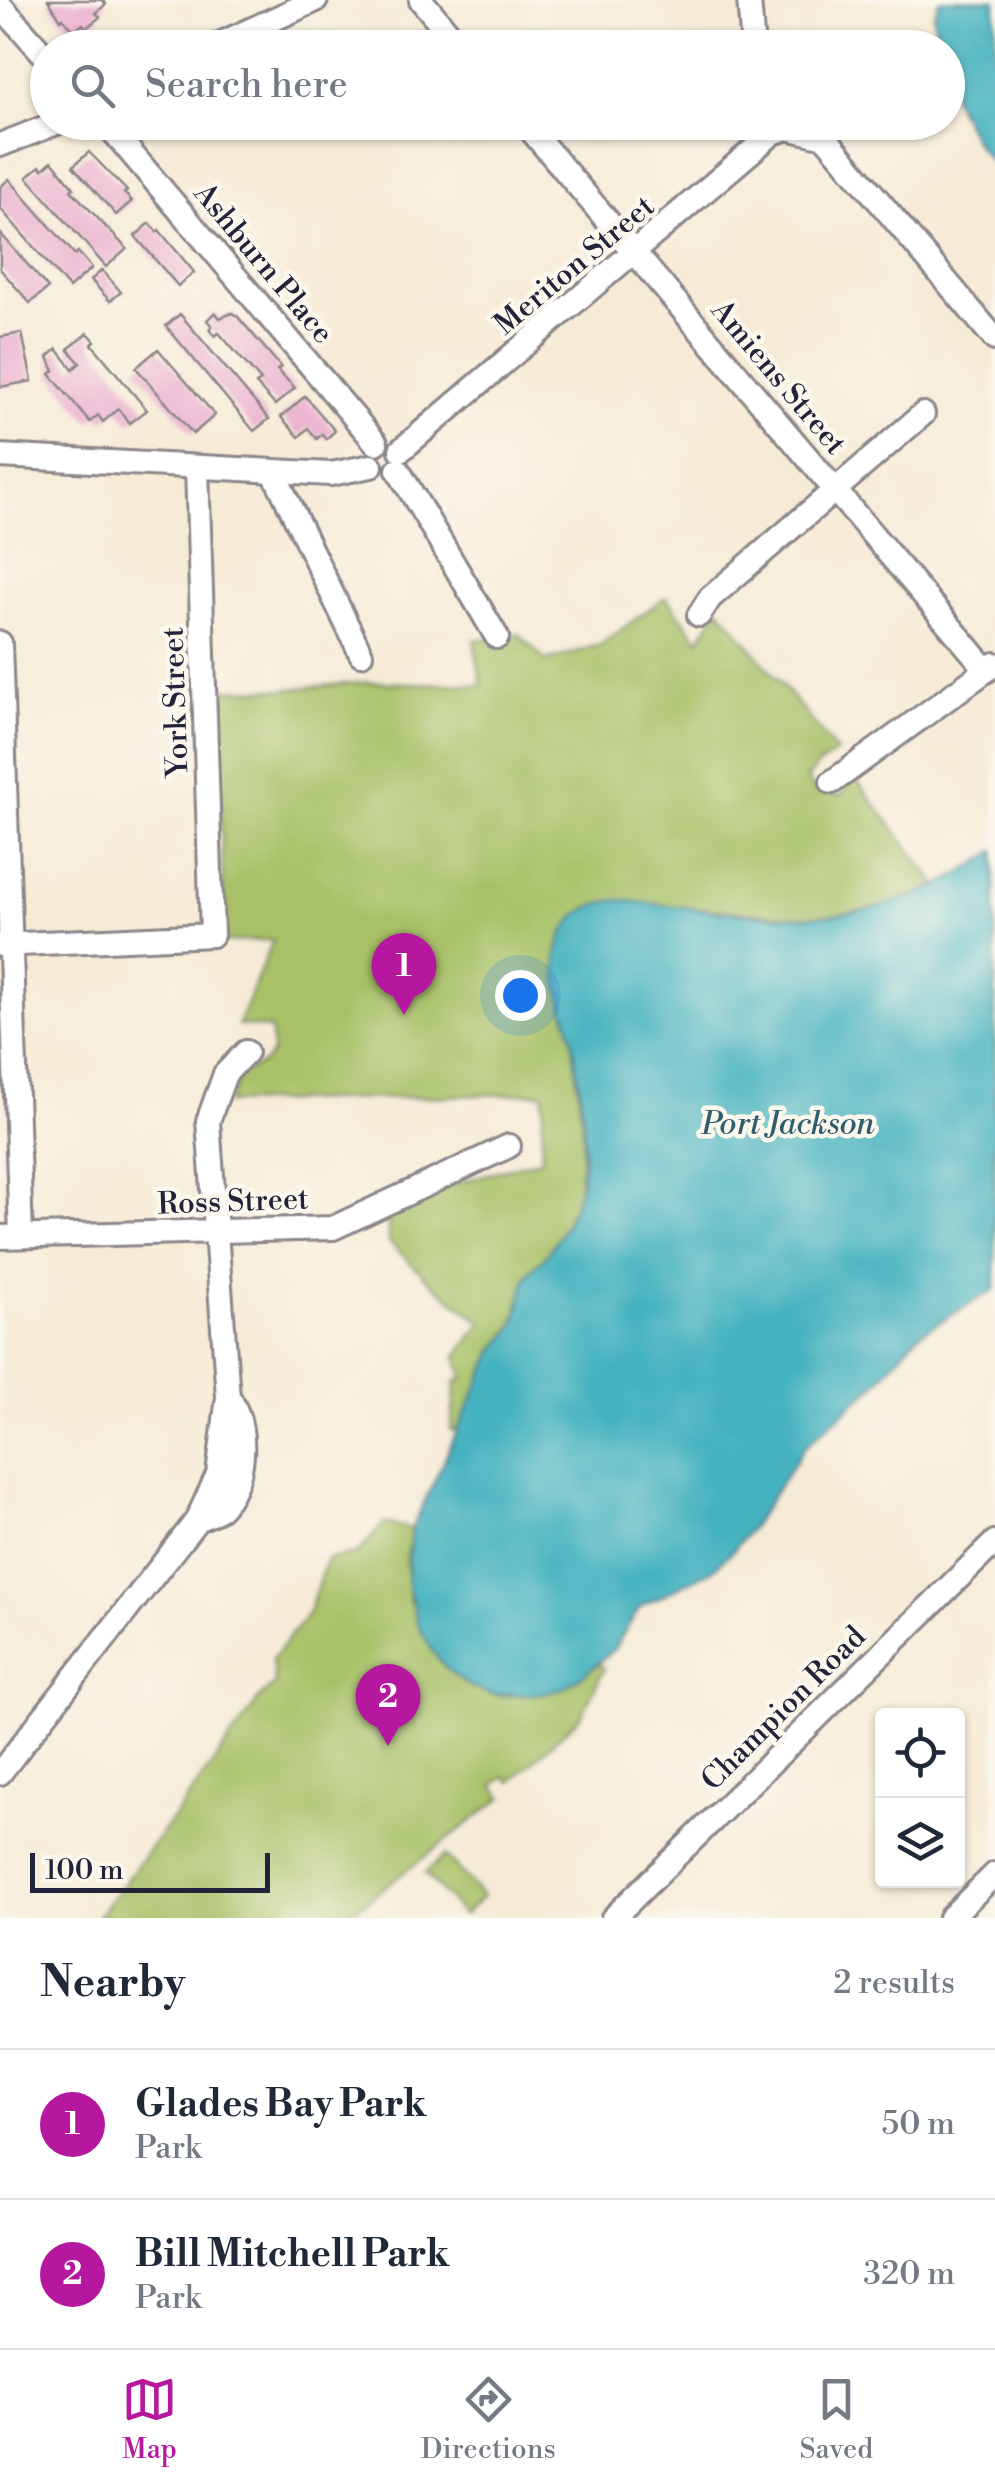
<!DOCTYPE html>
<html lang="en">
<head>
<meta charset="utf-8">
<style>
  :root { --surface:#fff; --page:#f2f2f3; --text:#1f2937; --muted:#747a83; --line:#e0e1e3; --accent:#b5179e }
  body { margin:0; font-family:"Libre Bodoni",serif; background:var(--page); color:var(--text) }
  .controls { position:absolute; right:30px; bottom:30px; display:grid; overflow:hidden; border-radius:10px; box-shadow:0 2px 8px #0004 }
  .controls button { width:90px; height:90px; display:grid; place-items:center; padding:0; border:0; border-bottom:2px solid var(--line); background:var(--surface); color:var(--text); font:50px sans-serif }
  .scale { position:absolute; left:30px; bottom:25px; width:240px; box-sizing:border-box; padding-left:10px; border:5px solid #22223b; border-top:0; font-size:28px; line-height:35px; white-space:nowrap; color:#22223b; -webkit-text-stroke:8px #fbf7ec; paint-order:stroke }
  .you { position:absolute; left:520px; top:995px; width:35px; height:35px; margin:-25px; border:8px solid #fff; border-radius:50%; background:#1a73e8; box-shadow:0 0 0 15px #1a73e833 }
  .badge { display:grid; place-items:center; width:65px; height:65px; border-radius:50%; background:var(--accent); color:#fff; font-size:32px; font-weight:700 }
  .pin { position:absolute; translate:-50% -82px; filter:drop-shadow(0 2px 5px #0008) }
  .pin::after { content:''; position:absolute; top:52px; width:35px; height:30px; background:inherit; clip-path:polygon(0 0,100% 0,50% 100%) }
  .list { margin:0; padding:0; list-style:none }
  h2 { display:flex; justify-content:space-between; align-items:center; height:130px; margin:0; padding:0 40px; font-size:42px }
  h2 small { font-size:32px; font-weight:400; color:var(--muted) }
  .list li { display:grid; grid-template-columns:65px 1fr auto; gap:30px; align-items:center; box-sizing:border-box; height:150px; padding:0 40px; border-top:2px solid var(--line) }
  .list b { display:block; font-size:38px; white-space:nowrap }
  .list p { margin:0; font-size:32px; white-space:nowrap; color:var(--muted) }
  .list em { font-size:32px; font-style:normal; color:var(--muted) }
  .icon { flex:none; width:55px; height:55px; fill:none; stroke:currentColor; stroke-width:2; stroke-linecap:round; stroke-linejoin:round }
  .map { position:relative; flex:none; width:995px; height:1918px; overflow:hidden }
  .search { position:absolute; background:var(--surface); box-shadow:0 2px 8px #0004; left:30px; right:30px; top:30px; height:110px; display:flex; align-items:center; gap:25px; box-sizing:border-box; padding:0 35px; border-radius:55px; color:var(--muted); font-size:38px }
  .sheet { height:430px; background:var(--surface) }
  nav { display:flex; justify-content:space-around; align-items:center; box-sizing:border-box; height:140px; border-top:2px solid var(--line); background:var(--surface); font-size:28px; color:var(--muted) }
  nav a { display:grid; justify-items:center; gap:5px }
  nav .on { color:var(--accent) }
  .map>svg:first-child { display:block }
  .green { fill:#a8c167; stroke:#657251; stroke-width:2.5 }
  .water { fill:#44b2c0; stroke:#336a7e; stroke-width:2.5 }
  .building { fill:#eaafce }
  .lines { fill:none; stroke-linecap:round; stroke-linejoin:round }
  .minor-casing { stroke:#8c8689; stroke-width:28 }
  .minor { stroke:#fff; stroke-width:22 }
  .labels { text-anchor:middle; stroke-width:9; stroke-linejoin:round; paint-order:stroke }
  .street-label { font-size:30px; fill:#22223b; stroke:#fbf7ec }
  .water-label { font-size:32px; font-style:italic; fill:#305c70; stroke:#fbf7ec }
</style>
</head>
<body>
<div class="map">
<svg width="995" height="1918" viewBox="0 0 995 1918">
  <rect width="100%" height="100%" fill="#fbf7ec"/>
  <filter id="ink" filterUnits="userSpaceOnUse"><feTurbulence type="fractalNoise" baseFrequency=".01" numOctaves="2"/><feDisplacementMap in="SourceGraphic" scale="20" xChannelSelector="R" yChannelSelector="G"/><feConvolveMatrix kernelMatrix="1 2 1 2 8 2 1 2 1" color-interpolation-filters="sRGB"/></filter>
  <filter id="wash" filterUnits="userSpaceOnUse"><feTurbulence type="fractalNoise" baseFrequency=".0048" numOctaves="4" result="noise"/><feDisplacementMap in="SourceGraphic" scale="40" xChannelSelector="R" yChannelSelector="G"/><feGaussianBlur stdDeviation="2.25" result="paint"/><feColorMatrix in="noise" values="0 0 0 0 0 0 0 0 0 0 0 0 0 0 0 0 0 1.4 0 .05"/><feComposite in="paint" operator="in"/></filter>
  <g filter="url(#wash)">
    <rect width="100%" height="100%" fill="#f6ebd7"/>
    <g class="green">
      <path d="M666,597l33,43 20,-32 118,144 -19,13 -11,14 10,13 23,4 15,-18 83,108 -62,23 -60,9 -145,-12 -94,9 -15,26 21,195 -5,58 -19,42 -12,20 -19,17 -15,54 -18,22 -36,83 -8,-2 5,-49 8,-3 -8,-21 26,-35 -47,-36 -46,-44 -3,-39 155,-44 3,-66 -316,10 12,-29 22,-10 10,-11 -1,-24 -33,-4 35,-85 -49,2 -6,-252 71,-1 78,-7 115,3 -8,-45 45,-6 27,27 54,-16z"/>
      <path d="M384,1523l28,6 -6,31 4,42 80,92c42,6 75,-4 109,-31l5,6 -23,47 -70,66 -6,-6 -12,10 10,11 -159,121h-247l84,-110 79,-110 15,-14 -3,-25 36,-46 19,-54 31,-6z"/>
      <path d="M445,1855l38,42 -20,18 -38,-42z"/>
    </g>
    <g class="water">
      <path d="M939,0h56v169l-20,-27 -21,-42 -6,-18v-34l-8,-1 -7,-31z"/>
      <path d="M995,851v438l-77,46 -44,51 -68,59 -52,79 -19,24 -21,21 -74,38 -26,42 -30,26 -23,14 -30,6 -41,-1 -21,-8 -20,-15 -16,-19 -15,-27 -11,-43 5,-53 83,-180c6,-7 15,-15 19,-24 7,-15 6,-36 14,-51 5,-9 16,-14 21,-23 18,-25 30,-53 34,-84 4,-40 -4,-83 -10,-123 -4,-25 -15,-49 -16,-75 -2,-41 24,-68 64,-69 146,15 244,44 374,-49z"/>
    </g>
    <g id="blocks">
      <g class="building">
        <path d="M48,0h54l4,4 -10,9 4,4 -14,11 -3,-4 -9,7 -11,-13 -2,2z"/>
        <path d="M89,152l38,39 -3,2 8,8 -16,14 -43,-49z"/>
        <path d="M52,161l22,27 -3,2 56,59 -21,18 -79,-90 13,-11 3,3z"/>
        <path d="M9,179l66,76 3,-3 14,16 -23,20 -69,-80v-21z"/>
        <path d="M150,223l7,9 2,-2 35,42 -16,14 -43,-50z"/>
        <path d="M0,233l48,55 -18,15 -30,-34z"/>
        <path d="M102,270l19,22 -11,9 -19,-21z"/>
        <path d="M215,312l5,6 12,-5 5,3 44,51 -4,3 18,18 -20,17 -19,-21 5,-3 -42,-48 -4,3 -6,-7 3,-3 -5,-6z"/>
        <path d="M180,314l89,105 -15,12 -88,-105z"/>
        <path d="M22,333l10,48 -32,6v-50z"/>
        <path d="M88,333l7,8 -3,3 55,66 -17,13 -12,-14 -15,13 -5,-7 -8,7 -40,-48 4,-3 -6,-14 9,-8 16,20 7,-6 -12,-14z"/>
        <path d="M158,349l57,66 -22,19 -57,-66z"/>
        <path d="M305,396l30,35 -9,8 -4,-5 -5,5 -9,-11 -9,9 -18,-20z"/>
      </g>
    </g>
  </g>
  <g filter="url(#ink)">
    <use href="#blocks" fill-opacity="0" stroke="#8c8689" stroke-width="2.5"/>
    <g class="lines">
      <g class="minor-casing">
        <g id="minor">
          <path d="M421,0l40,48"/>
          <path d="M749,0l4,48"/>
          <path d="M0,5l48,54"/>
          <path d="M211,48l105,-48"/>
          <path d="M105,122l271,321"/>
          <path d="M524,122l463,548"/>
          <path d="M0,145l59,-23"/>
          <path d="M401,450l372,-317 14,-5 38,9 170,202"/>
          <path d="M0,456l331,18 40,-8"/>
          <path d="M398,470l99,167"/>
          <path d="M273,471l88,183"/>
          <path d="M699,615l11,-17 213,-184"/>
          <path d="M0,643l21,593"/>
          <path d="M832,782l163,-118"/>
          <path d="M0,945l212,-10 -15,-468"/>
          <path d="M0,1237l333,-9 176,-82"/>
          <path d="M197,1520c6,-3 17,-6 22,-11 27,-24 30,-79 12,-108"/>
          <path d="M0,1773l197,-253 21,-46 10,-77 -20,-276 17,-47 21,-22"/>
          <path d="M613,1918l382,-376"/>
          <path d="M950,1918l45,-44"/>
        </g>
      </g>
      <use href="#minor" class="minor"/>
    </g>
  </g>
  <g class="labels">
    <g class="street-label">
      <text transform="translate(264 263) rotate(50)" y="10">Ashburn Place</text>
      <text transform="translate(574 265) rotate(-40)" y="10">Meriton Street</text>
      <text transform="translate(779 377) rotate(50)" y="10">Amiens Street</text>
      <text transform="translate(175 702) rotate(-92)" y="10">York Street</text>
      <text transform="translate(233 1201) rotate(-2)" y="10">Ross Street</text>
      <text transform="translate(783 1708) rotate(-45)" y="10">Champion Road</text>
    </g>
    <g class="water-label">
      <text x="788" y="1134">Port Jackson</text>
    </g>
  </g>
</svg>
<div class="controls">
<button><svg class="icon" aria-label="locate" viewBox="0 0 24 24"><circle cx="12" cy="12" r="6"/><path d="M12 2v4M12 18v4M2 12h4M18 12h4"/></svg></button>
<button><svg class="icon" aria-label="layers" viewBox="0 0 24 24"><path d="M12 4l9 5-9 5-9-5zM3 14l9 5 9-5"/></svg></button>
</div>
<div class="scale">100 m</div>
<div class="you"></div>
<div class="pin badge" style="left:404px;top:1015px">1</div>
<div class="pin badge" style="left:388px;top:1746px">2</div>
<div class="search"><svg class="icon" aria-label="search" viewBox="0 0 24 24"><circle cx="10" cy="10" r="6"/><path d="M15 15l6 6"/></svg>Search here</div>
</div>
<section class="sheet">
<h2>Nearby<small>2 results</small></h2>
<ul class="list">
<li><span class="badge">1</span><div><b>Glades Bay Park</b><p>Park</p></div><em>50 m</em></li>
<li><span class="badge">2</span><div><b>Bill Mitchell Park</b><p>Park</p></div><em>320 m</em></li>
</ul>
</section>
<nav>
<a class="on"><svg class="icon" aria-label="map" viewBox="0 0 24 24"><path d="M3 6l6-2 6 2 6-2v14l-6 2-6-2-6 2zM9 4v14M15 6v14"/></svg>Map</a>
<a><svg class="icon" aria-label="directions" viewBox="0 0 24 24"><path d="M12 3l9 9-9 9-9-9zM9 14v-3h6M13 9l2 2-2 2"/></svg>Directions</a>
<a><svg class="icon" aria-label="saved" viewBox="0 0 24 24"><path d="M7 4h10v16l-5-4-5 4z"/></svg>Saved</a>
</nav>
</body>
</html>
